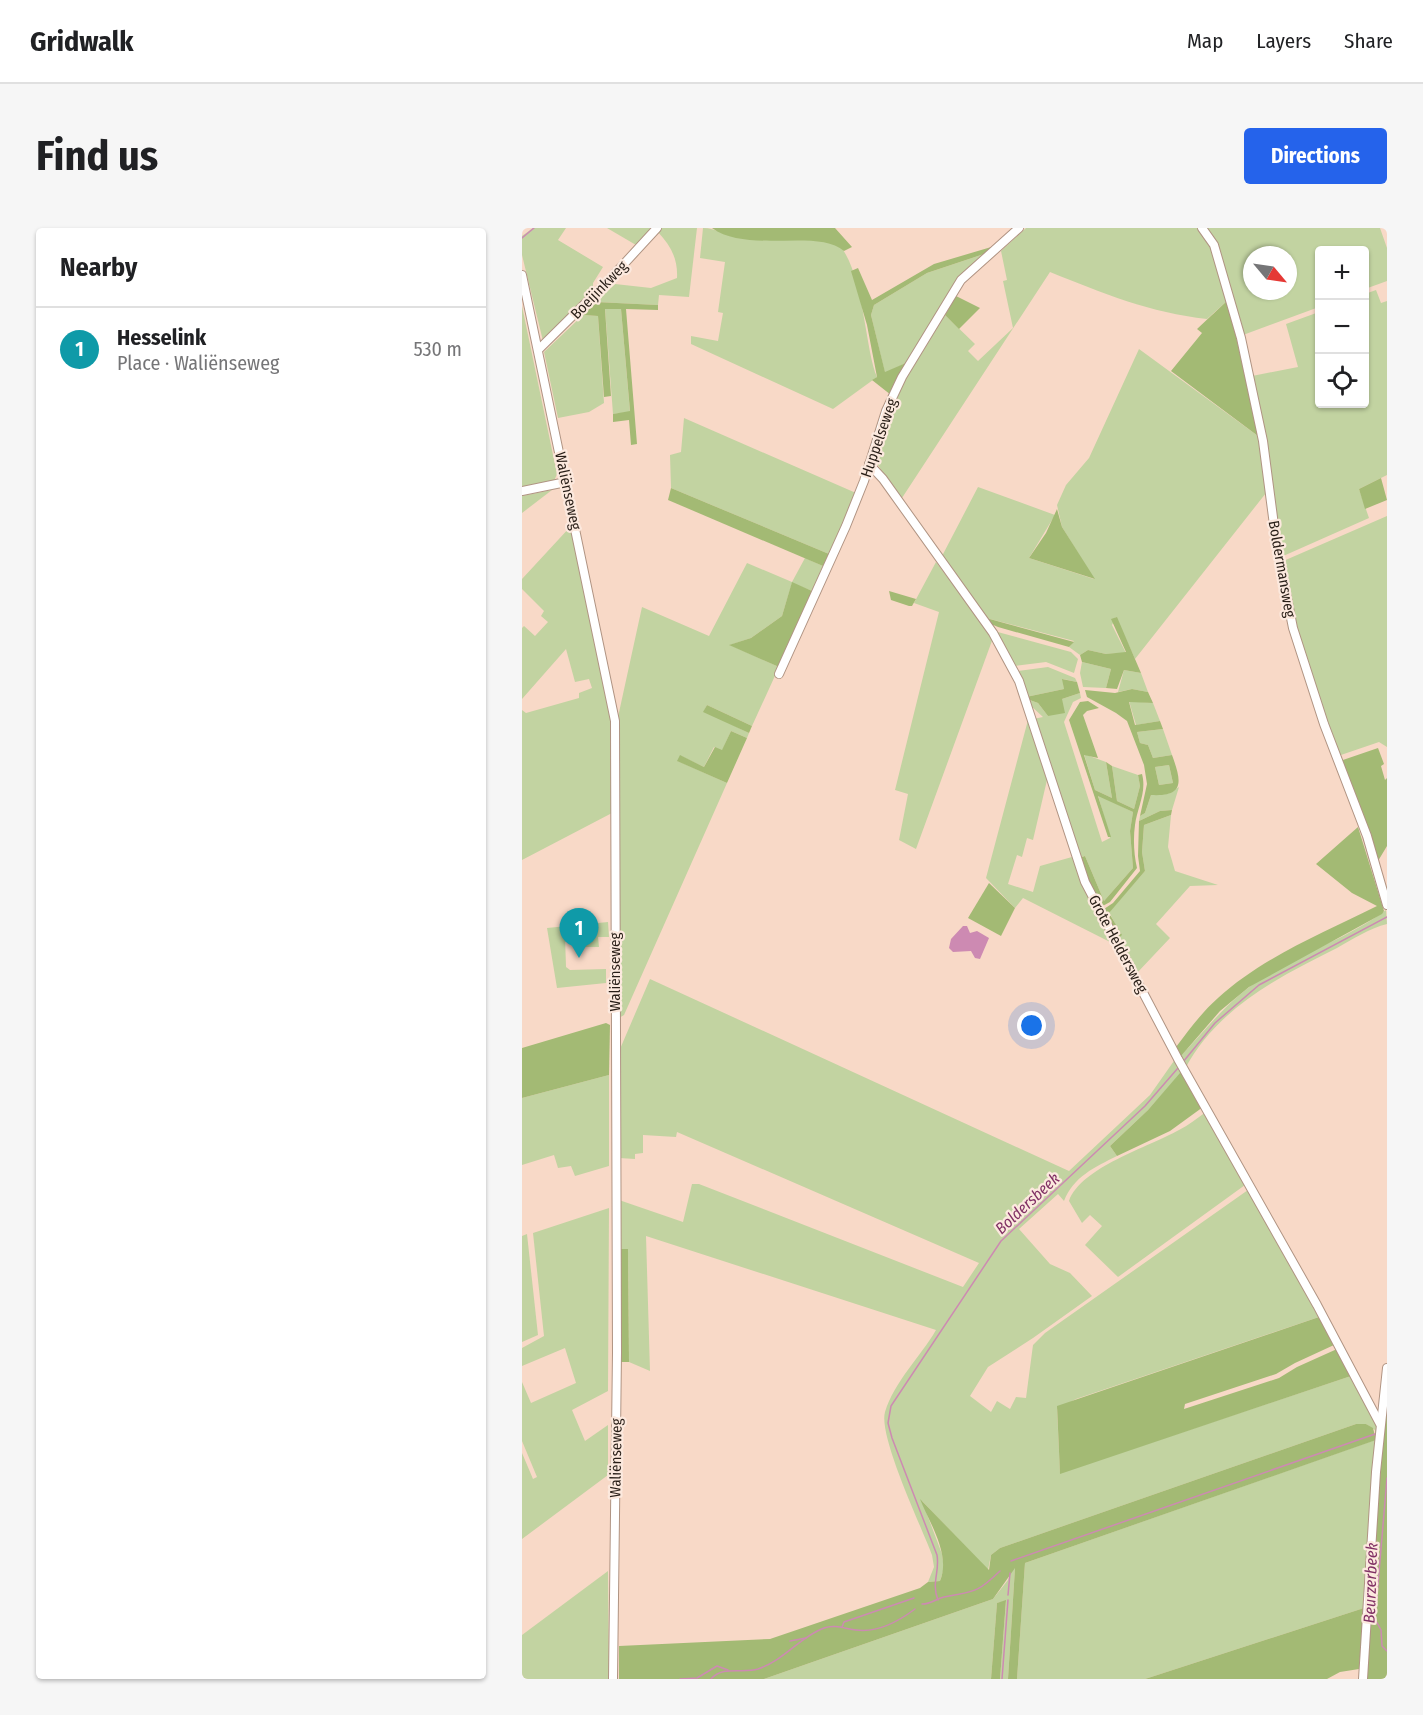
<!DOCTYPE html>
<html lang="en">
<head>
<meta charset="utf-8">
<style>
  :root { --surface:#fff; --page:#f6f6f6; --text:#202124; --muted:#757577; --line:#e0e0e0; --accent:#2563eb }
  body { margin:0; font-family:"Fira Sans Condensed",sans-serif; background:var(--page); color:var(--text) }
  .controls { position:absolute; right:18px; top:18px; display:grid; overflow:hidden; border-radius:6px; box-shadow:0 2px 4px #0004 }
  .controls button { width:54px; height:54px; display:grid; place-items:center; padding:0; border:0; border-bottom:2px solid var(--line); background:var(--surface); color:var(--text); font:30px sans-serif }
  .compass { position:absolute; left:721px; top:18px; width:54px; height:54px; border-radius:50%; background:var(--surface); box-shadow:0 2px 4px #0004; rotate:119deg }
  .you { position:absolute; left:510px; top:798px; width:21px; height:21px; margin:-15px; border:4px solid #fff; border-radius:50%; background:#1a73e8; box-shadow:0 0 0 9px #1a73e833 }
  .badge { display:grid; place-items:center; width:39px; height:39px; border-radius:50%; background:var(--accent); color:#fff; font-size:20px; font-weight:700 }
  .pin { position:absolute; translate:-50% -50px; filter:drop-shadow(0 2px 3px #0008) }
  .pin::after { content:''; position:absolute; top:32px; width:21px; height:18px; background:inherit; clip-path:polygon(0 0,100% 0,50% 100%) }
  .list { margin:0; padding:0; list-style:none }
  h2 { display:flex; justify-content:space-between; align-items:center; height:78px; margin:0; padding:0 24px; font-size:26px }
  h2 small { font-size:20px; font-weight:400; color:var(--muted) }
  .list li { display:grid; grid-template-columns:39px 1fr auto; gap:18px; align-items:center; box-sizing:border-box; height:84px; padding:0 24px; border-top:2px solid var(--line) }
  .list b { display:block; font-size:22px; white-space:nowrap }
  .list p { margin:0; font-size:20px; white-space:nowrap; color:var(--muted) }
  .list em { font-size:20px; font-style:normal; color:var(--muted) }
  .icon { flex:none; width:33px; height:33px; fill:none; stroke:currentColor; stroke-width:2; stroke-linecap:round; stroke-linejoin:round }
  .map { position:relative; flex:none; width:865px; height:1451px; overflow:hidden; border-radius:6px }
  header { display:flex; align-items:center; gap:36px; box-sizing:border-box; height:84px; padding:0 30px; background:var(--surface); border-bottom:2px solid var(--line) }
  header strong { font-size:28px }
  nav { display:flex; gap:33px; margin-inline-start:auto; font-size:21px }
  .intro { display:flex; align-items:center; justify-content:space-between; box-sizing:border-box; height:144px; padding:0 36px }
  h1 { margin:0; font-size:42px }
  .button { padding:15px 27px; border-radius:6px; background:var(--accent); color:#fff; font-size:21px; font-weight:700 }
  main { display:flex; gap:36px; padding:0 36px }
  aside { flex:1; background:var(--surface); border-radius:6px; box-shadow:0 2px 4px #0004 }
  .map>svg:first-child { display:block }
  .green { fill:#c2d3a1; fill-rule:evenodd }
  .forest { fill:#a3ba74; fill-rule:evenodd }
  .water { fill:#cd8ab2 }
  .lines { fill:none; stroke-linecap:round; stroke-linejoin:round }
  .stream { stroke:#cd8ab2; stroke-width:1.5 }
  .minor-casing { stroke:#b09483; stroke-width:10 }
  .minor { stroke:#fff; stroke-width:8 }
  .labels { text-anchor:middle; stroke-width:4.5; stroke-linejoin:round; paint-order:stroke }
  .street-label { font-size:15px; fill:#281e17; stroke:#fce9de }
  .water-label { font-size:16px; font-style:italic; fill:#803064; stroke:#fce9de }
</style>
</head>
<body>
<header>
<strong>Gridwalk</strong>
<nav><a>Map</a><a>Layers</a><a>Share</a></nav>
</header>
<div class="intro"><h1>Find us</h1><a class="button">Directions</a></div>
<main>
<aside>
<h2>Nearby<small></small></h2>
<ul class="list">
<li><span class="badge" style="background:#0f9aa8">1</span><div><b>Hesselink</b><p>Place · Waliënseweg</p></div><em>530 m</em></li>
</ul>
</aside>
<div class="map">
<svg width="865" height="1451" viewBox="0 0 865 1451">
  <rect width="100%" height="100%" fill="#f8d9c7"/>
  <g class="green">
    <path d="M11,0h33l-8,12 45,27 -10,16v10l-50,48 -21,-86v-19z"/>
    <path d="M85,0h45l-16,17z"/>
    <path d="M139,0h36l-8,69 -30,-2 -1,10 -62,-3 19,-18 36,4 26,-10c1,-19 -6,-32 -19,-46z"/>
    <path d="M181,0c13,0 22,8 35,8 28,2 60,-7 87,0 39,10 38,110 52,141l-44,32 -142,-65v-8l27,5 5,-28 -5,-1 7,-50 -25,-4z"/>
    <path d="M504,0h172l11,14 19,58 -21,19c-56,-6 -105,-26 -157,-47l-150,229 -25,-41 26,-73 44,-72 30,29 -7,7 10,10 35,-33 -10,-47 4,-1 -6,-29z"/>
    <path d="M685,0h173l7,20v33l-22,8 -1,-39h-44l-1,57 -76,28 -22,-79zM730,27h36v36h-36z"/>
    <path d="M468,24l-23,20 -59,90 -23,11 -14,-58 3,-10 53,-32z"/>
    <path d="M854,62l5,13 6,-2v174l-28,14 10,29 -88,39 -29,-181 46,-9 -12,-43 33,-12 1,92h44l1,-110z"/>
    <path d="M0,78l35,168 -3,7 -32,7z"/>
    <path d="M83,80l16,1 9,103 -17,2z"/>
    <path d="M61,87l15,1 6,87 -15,9 -31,6 -14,-66z"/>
    <path d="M617,121l119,87 8,57 -131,166 -19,-42 -4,8 14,28 -20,1 -18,-4 -8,5 -11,-8 5,-6 -88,-23 -45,-60 37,-71 77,28 -26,43 65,21 -32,-52 -5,-22 9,-20 23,-27z"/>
    <path d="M162,190l172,75 -27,61 -158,-66 -1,-33 11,-3z"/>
    <path d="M30,262l-30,23v-17z"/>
    <path d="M865,288v231l-8,-5 -41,14 -45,-139 -12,-55z"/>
    <path d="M49,298l40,194 1,93 -90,47v-150l4,3 53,-15v-5l13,-5 -3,-9 -14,3 -9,-33 -44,50v-71l2,-2 11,10 13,-14 -7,-6 3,-5 -22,-22v-10z"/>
    <path d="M283,330l18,8 -11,25 -20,-8 -10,33 -31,22 -21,7 49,22 -27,59 -45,-21 -3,6 45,22 -2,5 -16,-7 -9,20 -8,-4 -10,20 -23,-11 -3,5 49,22 -103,232 -5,3 -1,-301 24,-110 67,29 38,-73 45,19z"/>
    <path d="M414,334l57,76 -77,211 -17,-9 9,-46 -13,-4 44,-178 -25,-9z"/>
    <path d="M472,403l77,21 7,7 -4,14 -28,-11 -31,4z"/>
    <path d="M560,434l29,7 -5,19 -23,-1 -3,-14z"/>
    <path d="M526,439l27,11 2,4 -14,-3 1,10 -38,8 -8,-26z"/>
    <path d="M602,442l17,3 7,19 -16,-3 -14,3z"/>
    <path d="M558,465l1,5 -8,4 -9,20 38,120 8,-4 -12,-43 35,17 -3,19 3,37 -29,33 -19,-45 -6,2 -46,-139 10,-2 -14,-13 -2,-5 11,4 10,13 14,-17z"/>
    <path d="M607,473l24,2 7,18 -24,4z"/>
    <path d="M506,492l19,60 -14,60 -6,-2 -5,19 -5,-2 -9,29 25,8 7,-26 32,-9 21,50 19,36 -89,-45 -8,10 -29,-30z"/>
    <path d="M641,501l9,26 -19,3 -5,-13 -8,-2 -3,-11z"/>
    <path d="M562,526l22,8 6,36 -17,-8z"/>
    <path d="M647,537l4,18 -14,2 -4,-18z"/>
    <path d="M590,538l26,9 2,11 -6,23 -17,-8z"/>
    <path d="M657,559l-7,23 -12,1 -21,10 1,-5 5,-3 6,-18 18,-2z"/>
    <path d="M649,587l-3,32 7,24 43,14 -28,1 -34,38 14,14 -34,36 -19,-35 4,-4 -12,-23 36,-41 -3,-19 2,-27z"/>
    <path d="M864,682l1,14c-17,4 -34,15 -50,24 -58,29 -120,60 -152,121l-6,-11c28,-30 51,-60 86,-82 39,-24 85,-39 121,-66z"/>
    <path d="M86,694l1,15h-11l1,10h-17v-10l-17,-1 1,31 4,3 36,-1v14l-49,5 -10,-60z"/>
    <path d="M128,751l419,192 81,-76 26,-37 8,15 -4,1 -32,36 -38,36 7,10c-22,11 -44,21 -53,45l-6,-7 -39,35 31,35 20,9 22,23 -59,42 -45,29 -18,29 21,16 6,-11 13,8 6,-12 10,1 7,-53 12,-12 203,-143 71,127 -243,82 -19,10 3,64 291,-97 26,49 -13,183 -219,71h-128l8,-116 350,-123v-10l-9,-6h-10l-356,124 -9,7 -3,15 -66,-69 20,53 2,14 -4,13 -12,1 6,-15 -2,-12c-10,-27 -54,-119 -47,-143 9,-30 36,-56 51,-82l-290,-94 4,135 -21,-9 -1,-113h-9v-49l64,22 9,-38h7l264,103 16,-24 -302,-131 -1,5 -33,-2v18l-8,1v5l-16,-1 1,-109z"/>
    <path d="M87,847v91l-34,10 -4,-10 -13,2 -4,-13 -32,10v-67z"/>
    <path d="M684,884l39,73 -127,92 -33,-32 17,-19 -12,-11 -8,8 -13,-22c12,-34 80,-54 110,-71 10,-5 18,-12 27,-18z"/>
    <path d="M87,980l-1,183 -36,19 13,31 23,-16v50l-86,64v-86l11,26 4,-2 -15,-36v-59l9,21 45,-20 -11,-35 -43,18v-18l22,-12 -11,-103z"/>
    <path d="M5,1006l11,101 -16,7v-106z"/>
    <path d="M493,1340l-7,111h-8l6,-78 -9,2 -6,76h-227l229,-80 15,-19 4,-11z"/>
    <path d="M86,1343l1,108h-87v-44z"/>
  </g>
  <g class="forest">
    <path d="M190,0h123l17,19 -8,4c-26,-23 -96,3 -132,-23z"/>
    <path d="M476,17l-8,7 -63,21 -53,32 -3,10 14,57 23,-10 -17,33 -19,-15 5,-3 -10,-52 -16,-54 7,-3 14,32 62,-36z"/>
    <path d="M434,68l24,12 -21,21 -14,-14z"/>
    <path d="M706,72l30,136 -87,-65 31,-38 -5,-4z"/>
    <path d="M74,74l62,3v5l-32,-1 11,135 -6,1 -2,-25 -16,2v-8l17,-3 -9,-102h-16l6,87 -7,1 -6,-81 -15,-1z"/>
    <path d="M859,250l6,22 -22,9 -6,-20z"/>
    <path d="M149,260l158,66 -6,12 -155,-66z"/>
    <path d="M535,281l5,18 33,52 -66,-21 17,-25z"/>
    <path d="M270,354l20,9 -33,76 -50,-22 22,-7 31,-22z"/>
    <path d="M367,363l27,8 -4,7h-3l-18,-6z"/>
    <path d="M595,389l24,56 -17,-3 -7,19 -11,-1 5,-19 -29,-7 -2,-7 8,-5 18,4 20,-2 -15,-33z"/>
    <path d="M464,390l88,24 -5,5 -71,-20 -7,-3z"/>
    <path d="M540,451l15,3 3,11 -18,6 3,14 -17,3 -10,-13 -11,-4 -1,-2 38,-8z"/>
    <path d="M610,461l16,3 5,11 -24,-1 6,23 25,-4 3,8 -26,3 3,11 8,2 5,13 19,-3c9,25 14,42 -21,40l-6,18 -5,3 7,-32 -3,-19 -17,-44 -11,-8 -29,-16 -2,-7 30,3zM647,537l4,18 -14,2 -4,-18z"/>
    <path d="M566,473l11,7 -12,3 -4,4 15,43 -14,-3 11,35 17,8 -6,-36 6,4 5,35 17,8 6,-23 -2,-11 4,-1c5,18 -5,34 -7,51 -2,14 -1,30 2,43l-27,34 -11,6 -20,-50 6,-2 19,45 29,-33 -3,-37 3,-19 -35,-16 13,41h-3l-39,-117 11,-18z"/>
    <path d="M185,477l45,21 -3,7 -46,-21z"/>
    <path d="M209,503l16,7 -20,45 -50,-22 3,-6 24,12 11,-20 7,3z"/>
    <path d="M856,520l6,16 -3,2 4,14 2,-2v68l-9,15 -38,-100z"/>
    <path d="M650,582l-1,5 -27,10 -2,27 3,19 -36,42 13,22 -5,4 -16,-28 12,-8 27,-32 -2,-15 1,-35 21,-10z"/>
    <path d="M836,599l26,84 -2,3 -133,73 -29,24 -39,45 -5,-9c13,-17 26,-35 42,-49 45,-41 105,-65 159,-92l-25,-13 -36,-29z"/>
    <path d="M467,655l26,25 -14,28 -33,-18z"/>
    <path d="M84,795l4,2 -1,50 -87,23v-50z"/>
    <path d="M658,845h4l19,34 -33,24 -53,25 -7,-10 38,-36z"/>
    <path d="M97,1021h9l1,113h-10z"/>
    <path d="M797,1089l15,28 -39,18 -19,11 -91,30 -1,5 95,-31 18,-11 40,-18 14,27 -291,98 -3,-68z"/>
    <path d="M865,1163v288h-23z"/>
    <path d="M834,1196h10l7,4 3,12 -351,123 -8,116h-9l7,-111 -22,31 -229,80h-145v-33l151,-7 150,-51 8,-6 12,-1c11,-26 -10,-57 -20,-82l69,71 2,-15 9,-7z"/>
    <path d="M484,1372l-6,79h-9l6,-76z"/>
    <path d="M842,1380l-5,61 -19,3 -13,7h-182z"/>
  </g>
  <path class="water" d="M441,698h4l3,7 7,-2 12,7 -9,21 -5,-1 -4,-7 -18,1 -4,-4 2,-9z"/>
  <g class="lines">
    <g class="stream">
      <path d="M0,10l12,-10"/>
      <path d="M661,834l32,-39 44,-38 128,-68"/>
      <path d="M865,1250l-12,141 6,11 1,16 5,5"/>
      <path d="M489,1333l364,-127"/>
      <path d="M486,1367l2,-22"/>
      <path d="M416,1372c-7,-17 2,-28 -1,-45l-45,-117 -4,-15 3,-17 110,-165 144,-135 33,-38"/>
      <path d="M400,1376c10,0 13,-5 22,-7 30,-6 32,-3 56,-26"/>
      <path d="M320,1399l2,-5 70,-24"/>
      <path d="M268,1413l16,-3"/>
      <path d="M158,1451l17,-1 20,-12 11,4"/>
      <path d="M189,1451c12,-14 31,-5 47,-10 28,-10 43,-33 66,-41 11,-4 22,1 32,2 21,3 43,-9 59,-21"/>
      <path d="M480,1451l6,-79"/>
    </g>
    <g class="minor-casing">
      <g id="minor">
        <path d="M680,0l12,17 27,93 22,103 14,107 16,80 31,96 43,112 20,69"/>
        <path d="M0,47l93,446 2,631 -4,327"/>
        <path d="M17,121l72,-71 46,-50"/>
        <path d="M347,236l14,15 110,154 26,48 66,201 93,177 139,246 63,119"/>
        <path d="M0,263l44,-9"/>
        <path d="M257,446l67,-148 18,-45 22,-70 16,-34 59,-97 58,-52"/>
        <path d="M841,1451l13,-207 11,-104"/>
      </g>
    </g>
    <use href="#minor" class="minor"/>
  </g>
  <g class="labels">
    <g class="street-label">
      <text transform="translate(77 62) rotate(-46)" y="5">Boeijinkweg</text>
      <text transform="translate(357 210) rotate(-71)" y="5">Huppelseweg</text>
      <text transform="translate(46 263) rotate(78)" y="5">Waliënseweg</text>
      <text transform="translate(760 341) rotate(80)" y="5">Boldermansweg</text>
      <text transform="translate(596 716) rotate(62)" y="5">Grote Heldersweg</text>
      <text transform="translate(93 744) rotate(-90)" y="5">Waliënseweg</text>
      <text transform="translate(94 1230) rotate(-89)" y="5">Waliënseweg</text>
    </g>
    <g class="water-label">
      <text transform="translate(505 975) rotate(-43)" y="6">Boldersbeek</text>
      <text transform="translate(848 1355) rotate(-88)" y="6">Beurzerbeek</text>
    </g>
  </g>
</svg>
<div class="controls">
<button>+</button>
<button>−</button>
<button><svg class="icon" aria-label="locate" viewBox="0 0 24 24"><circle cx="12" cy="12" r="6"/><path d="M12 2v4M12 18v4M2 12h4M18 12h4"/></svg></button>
</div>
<svg class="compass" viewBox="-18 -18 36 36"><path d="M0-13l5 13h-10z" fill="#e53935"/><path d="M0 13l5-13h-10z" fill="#757577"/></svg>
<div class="you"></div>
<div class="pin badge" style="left:57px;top:730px;background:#0f9aa8">1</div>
</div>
</main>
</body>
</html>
